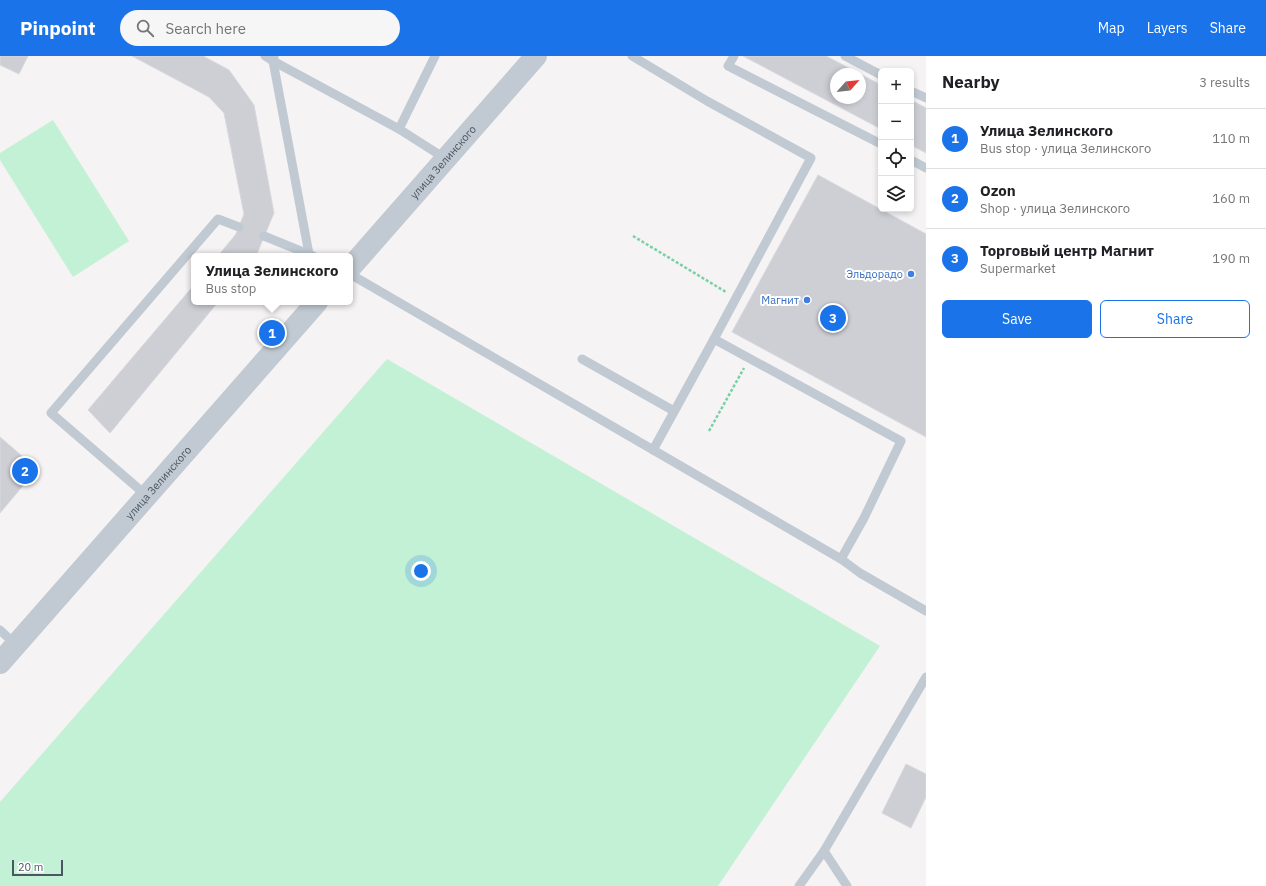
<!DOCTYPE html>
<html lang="en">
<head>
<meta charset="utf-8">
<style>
  :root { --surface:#fff; --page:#f6f6f6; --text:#202124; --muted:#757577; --line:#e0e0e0; --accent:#1a73e8 }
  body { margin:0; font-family:"IBM Plex Sans",sans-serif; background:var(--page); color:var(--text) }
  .controls { position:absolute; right:12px; top:12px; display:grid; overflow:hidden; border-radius:6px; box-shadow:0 2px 6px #0003 }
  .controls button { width:36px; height:36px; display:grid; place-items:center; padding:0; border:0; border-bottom:1px solid var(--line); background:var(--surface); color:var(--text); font:20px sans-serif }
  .compass { position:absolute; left:830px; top:12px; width:36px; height:36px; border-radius:50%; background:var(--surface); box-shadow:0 2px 6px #0003; rotate:63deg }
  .scale { position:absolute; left:12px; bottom:10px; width:51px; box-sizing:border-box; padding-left:4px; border:2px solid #4a5661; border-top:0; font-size:11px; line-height:14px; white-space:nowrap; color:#4a5661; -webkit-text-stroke:3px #fff; paint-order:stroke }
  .you { position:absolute; left:421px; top:515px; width:14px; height:14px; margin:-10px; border:3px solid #fff; border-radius:50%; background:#1a73e8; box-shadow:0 0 0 6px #1a73e833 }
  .badge { display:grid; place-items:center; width:26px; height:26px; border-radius:50%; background:var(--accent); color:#fff; font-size:13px; font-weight:700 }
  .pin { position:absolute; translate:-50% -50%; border:2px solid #fff; box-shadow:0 1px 4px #0006 }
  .popup { position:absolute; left:191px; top:197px; width:162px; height:52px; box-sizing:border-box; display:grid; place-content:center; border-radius:6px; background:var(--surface); filter:drop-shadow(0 1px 3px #0005); font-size:13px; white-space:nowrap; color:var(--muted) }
  .popup b { font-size:15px; color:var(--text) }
  .popup::after { content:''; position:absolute; left:50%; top:100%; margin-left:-8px; border:8px solid transparent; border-top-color:var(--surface) }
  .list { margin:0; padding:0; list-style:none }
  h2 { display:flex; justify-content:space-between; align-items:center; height:52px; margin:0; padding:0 16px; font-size:17px }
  h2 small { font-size:13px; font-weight:400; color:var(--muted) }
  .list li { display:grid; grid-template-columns:26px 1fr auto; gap:12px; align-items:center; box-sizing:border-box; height:60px; padding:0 16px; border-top:1px solid var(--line) }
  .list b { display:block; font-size:15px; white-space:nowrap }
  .list p { margin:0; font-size:13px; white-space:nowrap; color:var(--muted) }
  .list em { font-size:13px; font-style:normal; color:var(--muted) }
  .actions { display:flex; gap:8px; padding:12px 16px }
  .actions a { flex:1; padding:9px 0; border:1px solid var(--accent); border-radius:6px; text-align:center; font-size:14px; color:var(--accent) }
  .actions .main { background:var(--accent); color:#fff }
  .icon { flex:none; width:22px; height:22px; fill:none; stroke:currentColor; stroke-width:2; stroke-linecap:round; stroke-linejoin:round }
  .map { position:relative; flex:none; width:926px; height:830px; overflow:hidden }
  header { display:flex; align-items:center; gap:24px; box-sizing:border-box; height:56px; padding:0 20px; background:var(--accent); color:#fff }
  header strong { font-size:19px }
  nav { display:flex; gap:22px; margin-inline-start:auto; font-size:14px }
  .search { width:280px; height:36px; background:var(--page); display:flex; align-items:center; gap:10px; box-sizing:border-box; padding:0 14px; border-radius:22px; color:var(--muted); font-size:15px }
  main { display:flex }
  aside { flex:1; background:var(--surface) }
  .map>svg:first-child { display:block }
  .green { fill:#c3f1d5 }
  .building { fill:#cdcfd5; stroke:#d7d9de; fill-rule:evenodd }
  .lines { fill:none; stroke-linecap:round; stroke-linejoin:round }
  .path { stroke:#7ad0a6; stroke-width:2.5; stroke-dasharray:3 2; stroke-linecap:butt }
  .service { stroke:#c1cad2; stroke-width:9 }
  .tertiary { stroke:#c1cad2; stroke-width:22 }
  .shop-dot { fill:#3f7fe0; stroke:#fff; stroke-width:1.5 }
  .labels { text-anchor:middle; stroke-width:4; stroke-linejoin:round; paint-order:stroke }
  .street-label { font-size:11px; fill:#4a5661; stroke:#fff }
  .shop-label { font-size:11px; fill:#366cbe; stroke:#fff; text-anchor:end }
</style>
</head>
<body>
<header>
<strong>Pinpoint</strong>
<div class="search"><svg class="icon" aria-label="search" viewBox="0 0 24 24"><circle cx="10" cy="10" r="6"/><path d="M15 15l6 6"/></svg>Search here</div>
<nav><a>Map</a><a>Layers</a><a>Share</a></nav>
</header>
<main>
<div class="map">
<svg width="926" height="830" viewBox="0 0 926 830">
  <rect width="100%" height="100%" fill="#f5f3f3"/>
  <g class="green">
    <path d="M53,64l76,121 -56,36 -73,-117v-7z"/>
    <path d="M387,303l493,287 -162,240h-718v-84z"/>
  </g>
  <g class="building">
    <path d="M0,0h28l-9,18 -19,-9z"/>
    <path d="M132,0h71l26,14 25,35 20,108 -18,43h-38l18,-22 8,-20 -20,-101 -15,-16z"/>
    <path d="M743,0h83l55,29v44zM836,18h24v24h-24z"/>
    <path d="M911,44l15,8v45l-15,-8z"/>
    <path d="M818,119l108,59v203l-194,-105z"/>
    <path d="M194,229v17h24l-108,131 -22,-23z"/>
    <path d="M0,381l37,32 -37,44z"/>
    <path d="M906,708l20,10v23l-15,31 -29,-15z"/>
  </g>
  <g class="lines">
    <g class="path">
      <path d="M633,180l93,56"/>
      <path d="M709,375l35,-63"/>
    </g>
    <g class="service">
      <path d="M265,0l8,5 36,193"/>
      <path d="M632,0l75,45 104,57 -97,181 187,102 -37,77 -23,41"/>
      <path d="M734,0l-6,10 153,78"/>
      <path d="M845,0l36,19"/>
      <path d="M274,1l-1,4 126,68 47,30"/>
      <path d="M911,35l15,7"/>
      <path d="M399,73l36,-73"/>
      <path d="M911,104l15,8"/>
      <path d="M264,180l49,20"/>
      <path d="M350,218l491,285 19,14 66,38"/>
      <path d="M582,303l92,52"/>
      <path d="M653,394l61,-111"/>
      <path d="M147,440l-96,-83 167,-194 21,8"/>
      <path d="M0,574l16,15"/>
      <path d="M799,830l25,-35"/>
      <path d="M847,830l-23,-35 102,-174"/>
    </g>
    <g class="tertiary">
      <path id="s1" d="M350,212l186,-212"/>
      <path id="s2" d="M0,607l317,-361"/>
    </g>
  </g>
  <g class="shop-dot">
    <circle cx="911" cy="218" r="4"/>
    <circle cx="807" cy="244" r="4"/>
  </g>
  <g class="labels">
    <g class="street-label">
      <text dy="4" stroke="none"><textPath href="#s1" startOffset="141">улица Зелинского</textPath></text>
      <text dy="4" stroke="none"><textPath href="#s2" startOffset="240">улица Зелинского</textPath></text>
    </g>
    <g class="shop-label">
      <text x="903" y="222">Эльдорадо</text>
      <text x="799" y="248">Магнит</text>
    </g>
  </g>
</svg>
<div class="controls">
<button>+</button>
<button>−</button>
<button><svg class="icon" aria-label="locate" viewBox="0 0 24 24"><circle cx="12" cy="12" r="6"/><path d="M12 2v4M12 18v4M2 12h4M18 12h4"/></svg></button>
<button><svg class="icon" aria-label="layers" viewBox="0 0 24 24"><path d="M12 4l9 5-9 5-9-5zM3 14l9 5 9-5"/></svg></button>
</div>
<svg class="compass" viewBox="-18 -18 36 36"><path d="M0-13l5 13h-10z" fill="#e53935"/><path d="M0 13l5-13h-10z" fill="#757577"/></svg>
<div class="scale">20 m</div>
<div class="you"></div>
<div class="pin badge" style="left:272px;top:277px">1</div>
<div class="popup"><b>Улица Зелинского</b>Bus stop</div>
<div class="pin badge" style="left:25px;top:415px">2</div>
<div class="pin badge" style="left:833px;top:262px">3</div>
</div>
<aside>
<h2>Nearby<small>3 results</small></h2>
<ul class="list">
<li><span class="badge">1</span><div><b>Улица Зелинского</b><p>Bus stop · улица Зелинского</p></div><em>110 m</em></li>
<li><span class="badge">2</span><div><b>Ozon</b><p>Shop · улица Зелинского</p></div><em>160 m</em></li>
<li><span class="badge">3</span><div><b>Торговый центр Магнит</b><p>Supermarket</p></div><em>190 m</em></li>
</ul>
<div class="actions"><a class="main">Save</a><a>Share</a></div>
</aside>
</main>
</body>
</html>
